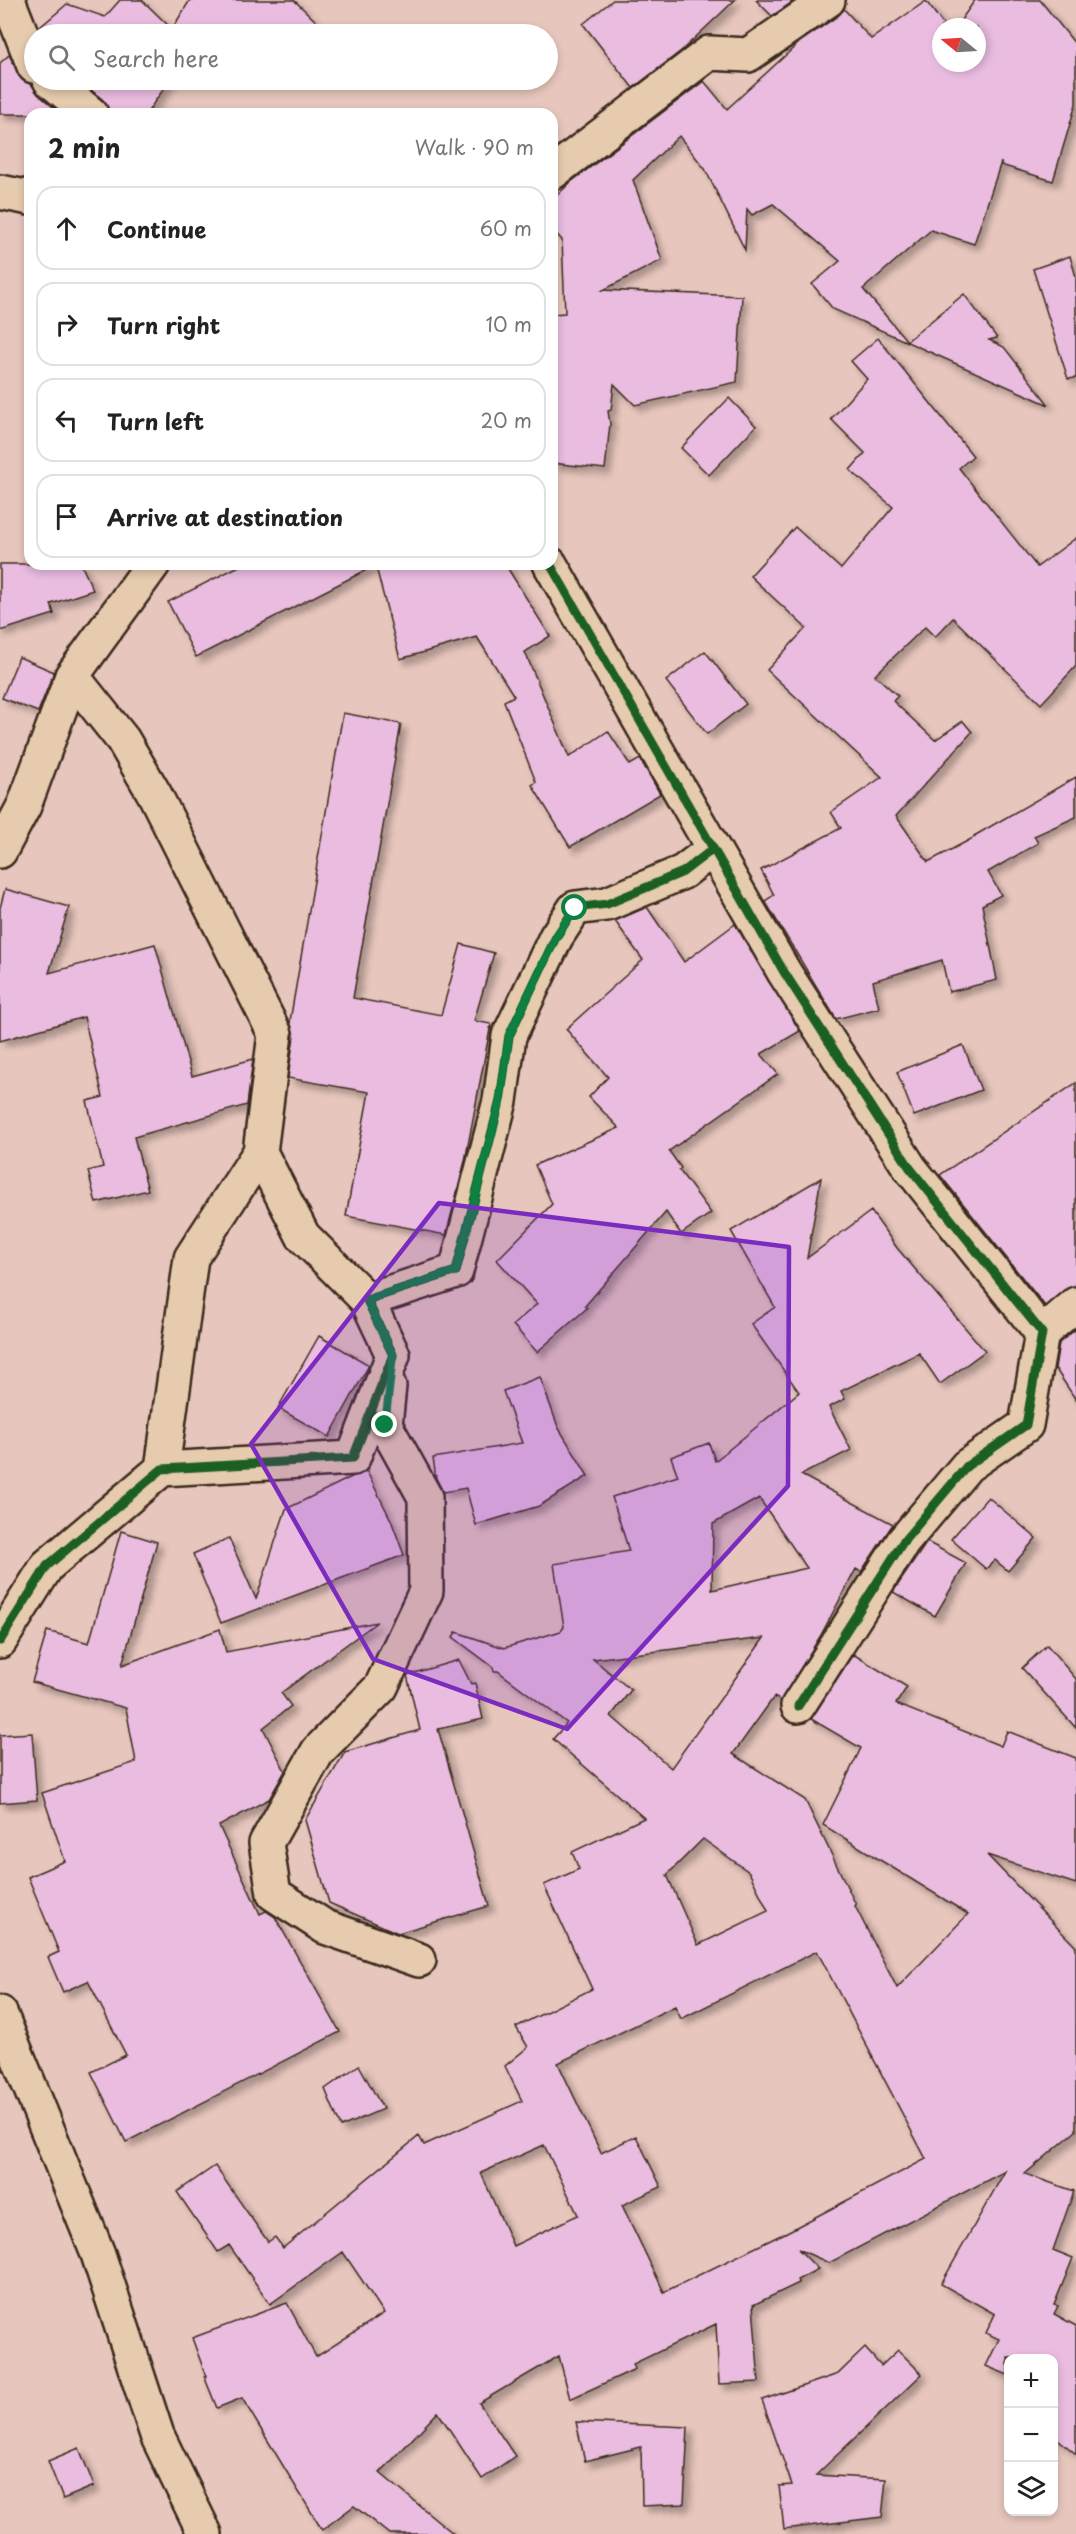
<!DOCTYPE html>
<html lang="en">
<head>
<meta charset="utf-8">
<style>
  :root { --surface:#fff; --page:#f6f6f6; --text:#222; --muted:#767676; --line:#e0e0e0 }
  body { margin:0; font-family:"Playpen Sans",sans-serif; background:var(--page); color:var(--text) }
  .controls { position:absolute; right:18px; bottom:18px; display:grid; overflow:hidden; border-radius:12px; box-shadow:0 3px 9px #0003 }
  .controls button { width:54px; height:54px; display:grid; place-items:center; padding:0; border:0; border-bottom:2px solid var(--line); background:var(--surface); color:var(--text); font:30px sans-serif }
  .compass { position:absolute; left:932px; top:18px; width:54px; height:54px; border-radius:50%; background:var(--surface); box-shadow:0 3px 9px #0003; rotate:288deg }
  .stop { position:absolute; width:18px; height:18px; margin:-14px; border:4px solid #0b8043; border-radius:50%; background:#fff }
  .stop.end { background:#0b8043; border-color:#fff; box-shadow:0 2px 6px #0008 }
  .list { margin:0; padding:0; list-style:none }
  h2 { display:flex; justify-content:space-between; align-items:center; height:78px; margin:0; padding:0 24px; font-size:26px }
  h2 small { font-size:20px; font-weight:400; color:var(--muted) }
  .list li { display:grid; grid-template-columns:39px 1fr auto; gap:18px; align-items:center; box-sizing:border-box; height:84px; margin:0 12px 12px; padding:0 12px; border:2px solid var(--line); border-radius:18px }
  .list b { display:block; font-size:22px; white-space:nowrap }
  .list em { font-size:20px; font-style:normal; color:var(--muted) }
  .icon { flex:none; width:33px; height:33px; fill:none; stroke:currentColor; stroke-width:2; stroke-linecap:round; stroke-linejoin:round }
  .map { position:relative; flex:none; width:1076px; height:2534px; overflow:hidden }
  .search { position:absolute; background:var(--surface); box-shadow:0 3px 9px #0003; left:24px; top:24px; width:534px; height:66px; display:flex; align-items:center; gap:15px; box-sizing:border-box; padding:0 21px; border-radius:33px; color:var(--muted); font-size:22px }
  .panel { position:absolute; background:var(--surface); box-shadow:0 3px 9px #0003; left:24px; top:108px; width:534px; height:462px; border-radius:18px }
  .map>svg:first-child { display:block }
  .building { fill:#e9bce0; stroke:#3b2a1e; stroke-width:1.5; fill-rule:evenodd; filter:url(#shadow) }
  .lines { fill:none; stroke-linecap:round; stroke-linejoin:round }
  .street-casing { stroke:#3b2a1e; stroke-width:38 }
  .secondary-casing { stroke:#3b2a1e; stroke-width:38 }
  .street { stroke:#e6cbae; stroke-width:33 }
  .secondary { stroke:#e6cbae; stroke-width:33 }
  .cycleway-casing { stroke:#e6cbae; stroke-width:13 }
  .cycleway { stroke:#1b5e20; stroke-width:9 }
  .route { stroke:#0b8043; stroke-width:8 }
  .marked { fill:#7b2cbf; fill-opacity:0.2; stroke:#7b2cbf; stroke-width:4.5; stroke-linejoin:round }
</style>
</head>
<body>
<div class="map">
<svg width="1076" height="2534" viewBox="0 0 1076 2534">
  <defs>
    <filter id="shadow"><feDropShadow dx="5.5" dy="5.5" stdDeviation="3" flood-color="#0004"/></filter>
  </defs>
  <rect width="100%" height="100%" fill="#e7c6bd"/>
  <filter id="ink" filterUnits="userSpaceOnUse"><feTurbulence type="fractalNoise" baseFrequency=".0167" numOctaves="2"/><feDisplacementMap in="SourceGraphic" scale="12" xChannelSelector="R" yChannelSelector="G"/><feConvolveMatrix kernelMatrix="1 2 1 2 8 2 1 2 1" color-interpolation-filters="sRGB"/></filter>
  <g filter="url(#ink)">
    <g class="building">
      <path d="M120,0h22l30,29 18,-29h104l35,34h-287l-3,-6 28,-24 38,13z"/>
      <path d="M613,0h122l-54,51 -48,37 -50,-64z"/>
      <path d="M756,0h39l-23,16z"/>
      <path d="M975,0h65l36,45v59l-23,77 -52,-16v-3l-27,82 -43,-14 -68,59 44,52 57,-47 33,44 -8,2 15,7 45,58 -216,-96 -21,-25 28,-23 -67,-57 -21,11 -5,-6 -2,41 -40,-81 -26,-33 -46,44 29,80 -59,30 139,6 -5,86 -102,23 -21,-21 -3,26 -3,1 2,13 -5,45 -53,-6v-149l13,-1 -3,-73 -10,-11v-29l19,-18 133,-101 23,28 73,-67 39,-27 5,-6 27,30 55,-38 19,26h-4v36h36v-36h-21z"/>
      <path d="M9,55l13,25 10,5 6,9 22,19 -1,1h-59v-51z"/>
      <path d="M79,80h91l-24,34h-36l-7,-14z"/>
      <path d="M1070,256l6,21v101l-8,1 -35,-110z"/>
      <path d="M878,338l95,118 -14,12 78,99 39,-29v128l-35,38 -88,-86 -18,19 -10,-10 -50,48 23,21 -5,5 42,39 28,-19 9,11 -76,84 32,46 47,-25 -1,-1 102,-59v40l-42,19 4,7 -50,29 13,23 -19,10 15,75 -48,12 -7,-32 -69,21 6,27 -43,11 -71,-118 9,-6 -13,-25 80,-42 -10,-16 51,-35 -115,-107 39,-42 -56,-52 45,-49 46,42 52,-62 -43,-37 15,-17 -34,-34 36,-40 -16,-18z"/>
      <path d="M729,398l27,28 -47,49 -28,-27z"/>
      <path d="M0,564h81l12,26 -42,14 3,10 -54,17z"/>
      <path d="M243,564h135l-182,93 -28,-55z"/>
      <path d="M394,564h111l45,72 -25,16 44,105 39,-26 22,34 10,-6 20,35 -90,53 -38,-62 4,-3 -32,-81 10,-5 -37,-59 -77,22 -23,-88z"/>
      <path d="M705,651l41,53 -39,30 -41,-53z"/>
      <path d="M19,657l35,15 -16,40 -36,-14z"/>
      <path d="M343,713l58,11 -48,274 88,17 20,-71 33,9 -20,68 17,3 -26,137 -19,74 -100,-19 23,-124 -81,-14 6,-42 -4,-15z"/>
      <path d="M5,889l64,18 -20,66 106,-29 37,132 61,-17 -6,46 -113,32 14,53 -52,13 -8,-32 15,-4 -16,-66 16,-4 -19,-80 -84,24v-133z"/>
      <path d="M647,907l37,55 51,-38 65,107 -39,23 17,20 -109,77 12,17 -2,2 32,43 -30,21 -15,-22 -81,94 2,2 -50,44 -24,-27 24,-21 -40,-44 55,-56 -17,-39 84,-37 -30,-31 19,-20 -42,-48 77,-69 -28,-39z"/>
      <path d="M963,1045l18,45 -67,26 -17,-44z"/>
      <path d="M1076,1083v203l-12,4 -19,16 -105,-131z"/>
      <path d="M821,1178l-14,80 64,-47 26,37 88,103 -45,33 -21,-31 -78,38 4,8 -16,8 22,43 -50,25 92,49 -32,48 -5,-3 -35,66 -40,66 -7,-4 -41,57 72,46 51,105 -1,1 42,82 71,-74 -145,-89 38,-77 -50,-29 42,-65 54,33 -11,17 105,42 6,-15 69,27v126l-89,-29 89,92v184l-51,43 49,17 -21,59 20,8 -19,47 4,1 -4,8 22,12v128l-23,-19v-77h-45v17l-22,-9 13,-27 -13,-6 9,-19 -54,-30 64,-113 -176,92 -31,-14 20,20 -21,11 2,3 -46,22 6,77 -40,2 -3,-60 -83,40 2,5 -65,30 -11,-43 -80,47 36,53 -33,23 -44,-67 -58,61 74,61h-65l-35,-28 -32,24 -80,-132 -25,10 -13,-32h2l-14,-38 95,-35 29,54 68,-44 -41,-61 -73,52 -41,-59 -11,7 -41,-60 38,-26 53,76 7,-5 8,11 136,-112 5,9 98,-44 -17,-35 23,-19 -12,-20 76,-38 -48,-104 35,-16 -7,-17 72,-34 -91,-79 14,-16 -69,-52h-4l-1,-4 -40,-30 3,-5 48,16 57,-17 3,-4 -10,-63 75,-13 -17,-54 66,-21 -7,-19 38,-14 6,18 84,-69 -48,-68 24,-17 -44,-76zM759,1498l48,70 -95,22 1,-66zM764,1638l-93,130 -60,-52 20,-26 -38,-31zM703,1839l46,33 19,39 -70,34 -31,-70zM817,1951l109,208 -143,75 -119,58 -42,-87 39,-18 -25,-51 -35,17 -43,-90 117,-57 6,13zM544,2145l34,70 -65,31 -32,-73z"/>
      <path d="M1076,1329v71l-21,-32 4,-25z"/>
      <path d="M319,1336l50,29 -40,72 -51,-29z"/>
      <path d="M540,1377l18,50 30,49 -49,30 -63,19 -10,-37 -23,4 -7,-14 -3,-20 89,-15 -19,-52z"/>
      <path d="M366,1470l25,50 13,35 -183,68 -28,-69 36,-16 27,61 30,-90z"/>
      <path d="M988,1497l48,41 -28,33 -13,-11 -9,9 -35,-30z"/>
      <path d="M121,1531l36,11 -35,123 98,-36 6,23 151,-30 -96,71 10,13 -28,22 22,43 -16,28 -50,27 41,88 6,-3 9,6 65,115 -214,110 -35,-70 35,-17 -38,-74 -25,11 -15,-35 11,-5 -31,-75 37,-16 -23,-68 94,-31 -10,-54 -94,-26 15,-51 42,12z"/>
      <path d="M927,1542l39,21 -31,53 -42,-24z"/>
      <path d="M1047,1645l29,34v49l-54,-60z"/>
      <path d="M459,1660l12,24 4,-1 8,36 -45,10 51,177 -91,27 -69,-30 -24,-83 40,-68 75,-22 -13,-55z"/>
      <path d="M32,1733l5,67 -37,3v-68z"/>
      <path d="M359,2065l24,44 -42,18 -16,-38z"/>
      <path d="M865,2348l16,18 17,-16 24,24 -106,101 70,4 -4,38 -98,12 -5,-43 13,-1 -30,-85 76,-26z"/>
      <path d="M576,2422l112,5 -4,77 -42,2 -1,-59 -56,14z"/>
      <path d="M79,2448l15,38 -31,13 -15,-38z"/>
    </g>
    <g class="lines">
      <g class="street-casing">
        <g id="street">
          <path d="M8,0l26,66"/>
          <path d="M50,80l41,34"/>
          <path d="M552,173l157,-120 39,2 80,-55"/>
          <path d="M0,192l30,6"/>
          <path d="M550,564l234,408 126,196 132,165 -16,92 -59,41 -64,76 -105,164"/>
          <path d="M72,676l51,64 32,55 120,239 -15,118 -69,106 -29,211"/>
          <path d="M0,851l24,-45 48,-130 81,-112"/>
          <path d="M260,1152l43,84 64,64"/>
          <path d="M1042,1333l34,-29"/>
          <path d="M389,1386l-4,39 40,72 1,94 -45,96 -63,64 -52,92 8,51 51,33 94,33"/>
          <path d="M0,1641l47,-75 115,-97 191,-11 40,-103 -26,-55 89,-29 44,-170 9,-65 47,-99 19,-29 32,-4 76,-32 30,-23"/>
        </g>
      </g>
      <g class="secondary-casing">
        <path id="secondary" d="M0,2013l98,241 59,181 48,99"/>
      </g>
      <use href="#street" class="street"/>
      <use href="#secondary" class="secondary"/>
      <g class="cycleway-casing">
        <g id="cycleway">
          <path d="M550,564l234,408 126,196 132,165 -16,92 -59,41 -64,76 -105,164"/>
          <path d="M0,1641l47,-75 115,-97 191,-11 40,-103 -26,-55 89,-29 44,-170 9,-65 47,-99 19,-29 32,-4 76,-32 30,-23"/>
        </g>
      </g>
      <use href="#cycleway" class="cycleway"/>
    </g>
  </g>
  <g class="lines" filter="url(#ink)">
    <path class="route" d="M385,1425l8,-70 -26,-55 89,-29 44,-170 9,-65 47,-99 19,-29"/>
  </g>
  <path class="marked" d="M439,1203l350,44 -1,239 -221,243 -194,-70 -122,-215z"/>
</svg>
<div class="controls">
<button>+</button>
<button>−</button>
<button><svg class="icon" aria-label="layers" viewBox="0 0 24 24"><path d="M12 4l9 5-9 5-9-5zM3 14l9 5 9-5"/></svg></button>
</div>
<svg class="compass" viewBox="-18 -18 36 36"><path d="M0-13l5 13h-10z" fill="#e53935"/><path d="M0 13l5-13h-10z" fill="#767676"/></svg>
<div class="stop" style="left:575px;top:908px"></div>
<div class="stop end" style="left:385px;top:1425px"></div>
<div class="search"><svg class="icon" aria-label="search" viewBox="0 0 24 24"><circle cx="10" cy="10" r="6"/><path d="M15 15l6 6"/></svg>Search here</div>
<section class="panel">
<h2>2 min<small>Walk · 90 m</small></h2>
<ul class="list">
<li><svg class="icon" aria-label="ahead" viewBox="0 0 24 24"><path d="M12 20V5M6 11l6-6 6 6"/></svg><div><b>Continue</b></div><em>60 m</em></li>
<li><svg class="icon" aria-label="right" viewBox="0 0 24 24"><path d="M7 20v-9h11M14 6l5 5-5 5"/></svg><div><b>Turn right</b></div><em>10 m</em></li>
<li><svg class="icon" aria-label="left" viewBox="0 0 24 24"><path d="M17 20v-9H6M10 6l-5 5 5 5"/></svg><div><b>Turn left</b></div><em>20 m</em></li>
<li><svg class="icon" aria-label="arrive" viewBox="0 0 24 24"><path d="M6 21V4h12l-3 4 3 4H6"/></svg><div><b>Arrive at destination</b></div></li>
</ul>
</section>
</div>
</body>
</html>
